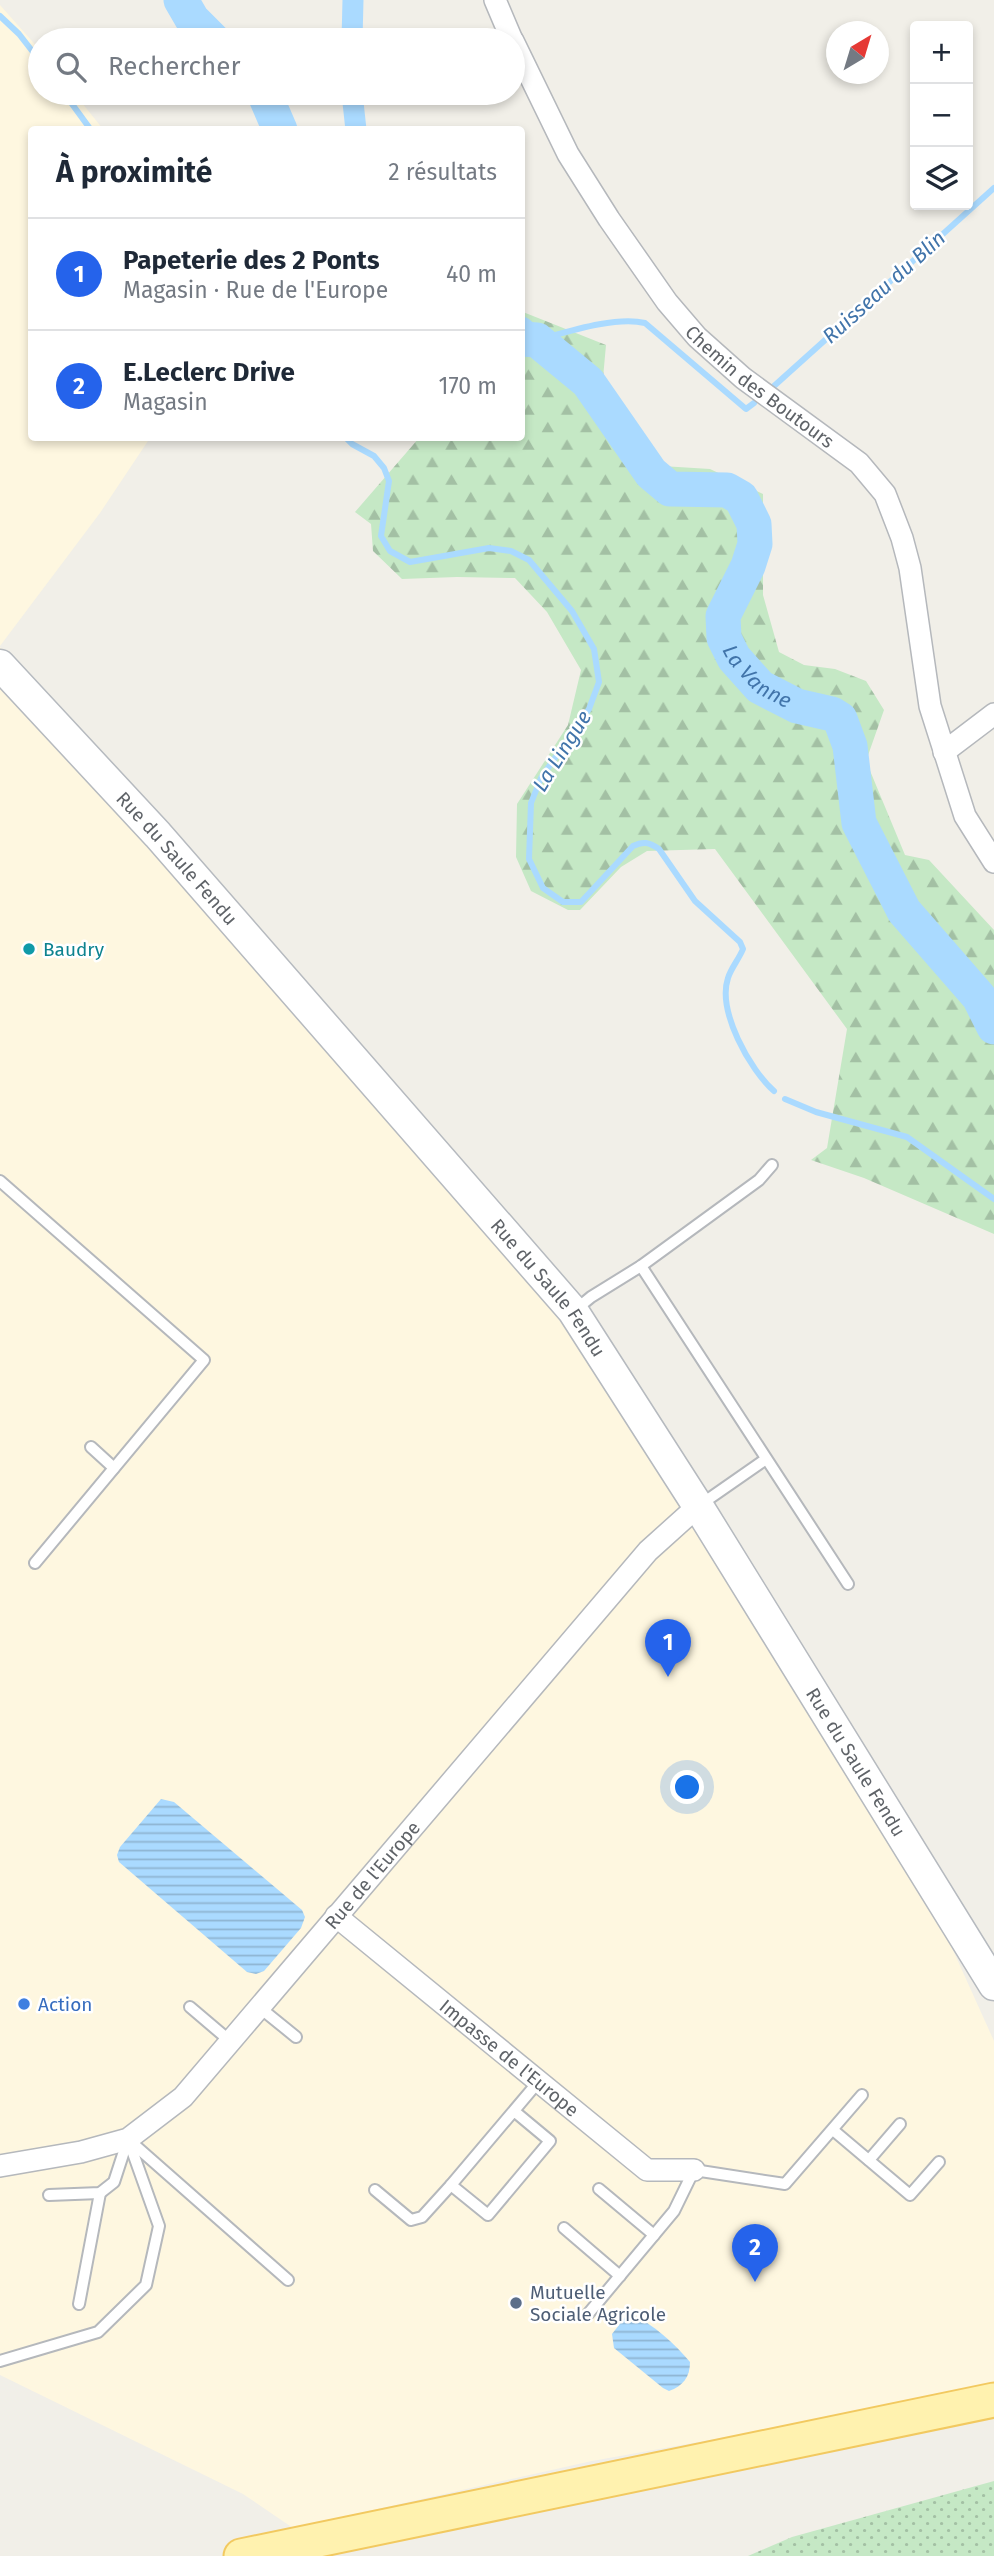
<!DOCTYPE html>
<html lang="fr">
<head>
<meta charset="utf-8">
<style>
  :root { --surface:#fff; --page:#f6f6f7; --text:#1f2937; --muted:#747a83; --line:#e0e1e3; --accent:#2563eb }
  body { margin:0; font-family:"Fira Sans",sans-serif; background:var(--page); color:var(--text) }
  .controls { position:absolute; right:21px; top:21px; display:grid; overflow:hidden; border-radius:7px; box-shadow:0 4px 10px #0003 }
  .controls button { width:63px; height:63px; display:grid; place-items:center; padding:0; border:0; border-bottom:2px solid var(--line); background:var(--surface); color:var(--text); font:35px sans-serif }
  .compass { position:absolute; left:826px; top:21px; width:63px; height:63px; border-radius:50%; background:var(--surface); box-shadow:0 4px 10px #0003; rotate:38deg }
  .you { position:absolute; left:688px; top:1788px; width:24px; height:24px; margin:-18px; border:5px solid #fff; border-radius:50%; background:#1a73e8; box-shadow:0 0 0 10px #1a73e833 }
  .badge { display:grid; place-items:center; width:46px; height:46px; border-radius:50%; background:var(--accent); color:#fff; font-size:23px; font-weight:700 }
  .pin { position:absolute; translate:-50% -58px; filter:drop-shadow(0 2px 4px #0008) }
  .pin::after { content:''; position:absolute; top:37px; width:24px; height:21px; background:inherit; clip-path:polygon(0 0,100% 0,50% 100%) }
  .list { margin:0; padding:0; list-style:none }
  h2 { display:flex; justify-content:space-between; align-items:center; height:91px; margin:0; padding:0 28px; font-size:30px }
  h2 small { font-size:23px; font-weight:400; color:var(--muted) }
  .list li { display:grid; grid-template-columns:46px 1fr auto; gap:21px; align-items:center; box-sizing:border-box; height:112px; padding:0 28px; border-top:2px solid var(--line) }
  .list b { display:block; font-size:26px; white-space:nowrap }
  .list p { margin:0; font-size:23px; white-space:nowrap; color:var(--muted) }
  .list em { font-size:23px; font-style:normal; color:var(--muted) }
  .icon { flex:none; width:38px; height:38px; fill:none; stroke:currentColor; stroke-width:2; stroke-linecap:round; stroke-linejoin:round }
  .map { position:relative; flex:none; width:994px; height:2556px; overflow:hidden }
  .search { position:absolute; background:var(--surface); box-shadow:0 4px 10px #0003; left:28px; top:28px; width:497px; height:77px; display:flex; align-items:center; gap:18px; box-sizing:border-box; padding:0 24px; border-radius:38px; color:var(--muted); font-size:26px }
  .panel { position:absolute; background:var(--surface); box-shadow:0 4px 10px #0003; left:28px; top:126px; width:497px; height:315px; border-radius:7px }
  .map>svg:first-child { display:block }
  .commercial { fill:#fef7e0 }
  .forest { fill:url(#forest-firs) }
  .park { fill:url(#park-dots) }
  .water { fill:url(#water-rules) }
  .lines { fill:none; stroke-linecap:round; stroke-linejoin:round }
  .stream { stroke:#aadaff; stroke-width:6 }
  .canal { stroke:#aadaff; stroke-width:21 }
  .river { stroke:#aadaff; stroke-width:35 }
  .lane-casing { stroke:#b5b8bc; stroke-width:14 }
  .street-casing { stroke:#b5b8bc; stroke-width:24 }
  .secondary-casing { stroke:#b6babf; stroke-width:33 }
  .primary-casing { stroke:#f2c960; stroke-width:37 }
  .lane { stroke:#fff; stroke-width:10 }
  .street { stroke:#fff; stroke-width:21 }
  .secondary { stroke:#fff; stroke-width:30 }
  .primary { stroke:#fff2af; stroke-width:33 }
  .culture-dot { fill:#0f9aa8; stroke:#fff; stroke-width:2.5 }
  .shop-dot { fill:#3f7fe0; stroke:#fff; stroke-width:2.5 }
  .service-dot { fill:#5c6f8a; stroke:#fff; stroke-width:2.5 }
  .labels { text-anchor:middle; stroke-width:5; stroke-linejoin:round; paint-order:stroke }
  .street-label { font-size:19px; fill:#5f6368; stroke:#fff }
  .culture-label { font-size:19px; fill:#0d838f; stroke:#fff; text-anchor:start }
  .shop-label { font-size:19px; fill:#366cbe; stroke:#fff; text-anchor:start }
  .service-label { font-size:19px; fill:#4e5e75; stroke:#fff; text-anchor:start }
  .water-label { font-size:21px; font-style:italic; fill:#4174aa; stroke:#fff }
</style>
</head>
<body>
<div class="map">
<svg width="994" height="2556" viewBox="0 0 994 2556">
  <defs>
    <pattern id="forest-firs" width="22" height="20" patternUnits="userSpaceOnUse" patternTransform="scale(1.75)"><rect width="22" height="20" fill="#c5e8c5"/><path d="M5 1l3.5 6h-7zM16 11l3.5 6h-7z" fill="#a3c0a4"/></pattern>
    <pattern id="park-dots" width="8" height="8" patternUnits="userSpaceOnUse" patternTransform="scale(1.75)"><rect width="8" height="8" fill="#c5e8c5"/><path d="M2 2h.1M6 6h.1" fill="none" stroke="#a3c0a4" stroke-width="1.8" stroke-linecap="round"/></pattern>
    <pattern id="water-rules" width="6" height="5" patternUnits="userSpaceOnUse" patternTransform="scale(1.75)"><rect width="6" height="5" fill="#aadaff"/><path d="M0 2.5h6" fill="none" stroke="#8eb4d2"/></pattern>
  </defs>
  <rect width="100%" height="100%" fill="#f1efe8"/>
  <g class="commercial">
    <path d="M0,5l40,45v43h34l29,36 -71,1v308h118l-50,75 -100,133z"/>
    <path d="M0,647l470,530 412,616 112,248v348l-402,72 -299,67 -50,-34 -243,-119z"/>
  </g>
  <path class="forest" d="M523,312l83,33 -4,44 60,77 48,3 53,25v101l16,57 25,13 31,4 31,12 18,29 -18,51 39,94 24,5 65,70v304l-130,-56 -53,-18 16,-12 20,-119 -132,-180 -68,2 -26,16 -41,43h-12l-37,-19 -15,-34 1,-53 51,-79 13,-55 -34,-58 -32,-34 -58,-1 -55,2 -29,-28 -2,-27 -16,-12 64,-74h103z"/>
  <path class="park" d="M994,2481v75h-246l44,-19z"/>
  <g class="water">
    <path d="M161,1799l13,3 128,108 3,7 -4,11 -37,43 -8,3 -9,-2 -128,-110 -2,-7 3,-8z"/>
    <path d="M631,2314c22,10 44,30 59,48 0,15 -7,24 -21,29l-6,-3 -49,-40 -2,-14 14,-18z"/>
  </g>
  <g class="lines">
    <g class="stream">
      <path d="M0,16l19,18 21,27"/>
      <path d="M64,93l27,37"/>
      <path d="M537,340c30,-8 78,-24 108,-17l101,86 8,-6"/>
      <path d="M774,386l220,-198"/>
      <path d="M346,438l6,6 22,12 10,12 5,13 -8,55 9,15 20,11 79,-14 22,3 18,9 43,51 22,38 5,33 -10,27 -48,69 -10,25 -2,56 14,29 20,14h18l52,-56c10,-5 16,-4 26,3l36,52 45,41 3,7c-4,10 -12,19 -15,29 -11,33 22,92 46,113"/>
      <path d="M785,1099l31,13 91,25 87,62"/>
    </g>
    <g class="canal">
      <path d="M352,40l1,-40"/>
      <path d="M352,93l4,37"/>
      <path d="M522,327l15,13"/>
    </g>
    <g class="river">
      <path d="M181,0l11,19 21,21"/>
      <path d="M264,93l16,37"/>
      <path id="s1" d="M522,339l15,1 51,42 63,91 19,16 57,1 14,8 13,26 1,20 -7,22 -25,50 1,22 10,20 26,29 37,19 35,8 8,5 10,27 9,77 45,88 75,86 15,30"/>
    </g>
    <g class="lane-casing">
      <g id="lane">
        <path d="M0,1181l204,179 -169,203"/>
        <path d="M641,1266l207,318"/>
        <path d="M574,1311l17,-14 50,-31 118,-86 13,-15"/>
        <path d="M91,1447l23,21"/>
        <path d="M700,1505l66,-46"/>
        <path d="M190,2007l40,34"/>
        <path d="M259,2007l37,30"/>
        <path d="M514,2111l36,30 -62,74 -37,-30 88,-104"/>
        <path d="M833,2130l77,65 29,-33"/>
        <path d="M130,2141l158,139"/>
        <path d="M869,2160l31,-36"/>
        <path d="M599,2189l55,46"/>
        <path d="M375,2190l36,30 11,-3 29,-32"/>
        <path d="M49,2195l51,-2 14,-11 14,-43"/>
        <path d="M564,2228l56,48"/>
        <path d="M79,2304l21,-111"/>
        <path d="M588,2314l86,-103 20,-41 91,14 77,-89"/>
        <path d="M0,2361l98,-29 48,-47 13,-59 -31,-87"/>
      </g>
    </g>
    <g class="street-casing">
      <g id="street">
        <path d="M495,0l17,40"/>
        <path id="s2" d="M513,41l55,113 41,65 58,83 30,35 46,41 116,85 26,31 17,44 8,30 20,138 35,110 29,46"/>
        <path d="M944,752l50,-38"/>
        <path id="s3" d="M336,1916l311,254h47"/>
        <path id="s4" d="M0,2166l81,-14 47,-13 55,-42 465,-546 50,-45"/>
      </g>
    </g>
    <g class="secondary-casing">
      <g id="secondary">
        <path id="s5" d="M0,665l158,170 415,476 125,195 296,479"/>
      </g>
    </g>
    <g class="primary-casing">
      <path id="primary" d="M241,2556l753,-156"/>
    </g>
    <use href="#lane" class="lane"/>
    <use href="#street" class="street"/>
    <use href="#secondary" class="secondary"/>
    <use href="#primary" class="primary"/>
  </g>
  <circle class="culture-dot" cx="29" cy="949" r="7"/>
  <circle class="shop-dot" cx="24" cy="2004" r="7"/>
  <circle class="service-dot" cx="516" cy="2303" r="7"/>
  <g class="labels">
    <g class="street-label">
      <text dy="7" stroke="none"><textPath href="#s2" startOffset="430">Chemin des Boutours</textPath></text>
      <text dy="7" stroke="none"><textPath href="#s5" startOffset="262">Rue du Saule Fendu</textPath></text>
      <text dy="7" stroke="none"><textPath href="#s5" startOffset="830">Rue du Saule Fendu</textPath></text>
      <text dy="7" stroke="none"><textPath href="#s5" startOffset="1396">Rue du Saule Fendu</textPath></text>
      <text dy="7" stroke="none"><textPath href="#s4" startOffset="492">Rue de l'Europe</textPath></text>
      <text dy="7" stroke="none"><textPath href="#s3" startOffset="224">Impasse de l'Europe</textPath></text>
    </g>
    <g class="culture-label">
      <text x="43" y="956">Baudry</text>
    </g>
    <g class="shop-label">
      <text x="38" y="2011">Action</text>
    </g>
    <g class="service-label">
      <text x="530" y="2299">Mutuelle<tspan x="530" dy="22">Sociale Agricole</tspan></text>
    </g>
    <g class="water-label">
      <text transform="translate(884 287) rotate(-42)" y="7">Ruisseau du Blin</text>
      <text dy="7" stroke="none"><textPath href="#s1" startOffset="492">La Vanne</textPath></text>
      <text transform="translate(562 751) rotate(-58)" y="7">La Lingue</text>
    </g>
  </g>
</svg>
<div class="controls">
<button>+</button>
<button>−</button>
<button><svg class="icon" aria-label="layers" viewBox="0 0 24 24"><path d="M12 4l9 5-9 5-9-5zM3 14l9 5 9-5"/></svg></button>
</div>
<svg class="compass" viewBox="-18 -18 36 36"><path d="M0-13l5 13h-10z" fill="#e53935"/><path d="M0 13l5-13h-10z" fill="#747a83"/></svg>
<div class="you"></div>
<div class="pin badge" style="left:668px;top:1677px">1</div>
<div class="pin badge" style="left:755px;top:2282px">2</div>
<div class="search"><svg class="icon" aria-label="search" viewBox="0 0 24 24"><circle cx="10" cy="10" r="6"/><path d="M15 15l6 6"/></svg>Rechercher</div>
<section class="panel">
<h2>À proximité<small>2 résultats</small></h2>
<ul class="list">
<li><span class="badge">1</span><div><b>Papeterie des 2 Ponts</b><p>Magasin · Rue de l'Europe</p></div><em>40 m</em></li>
<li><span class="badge">2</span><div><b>E.Leclerc Drive</b><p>Magasin</p></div><em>170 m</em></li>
</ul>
</section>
</div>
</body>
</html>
